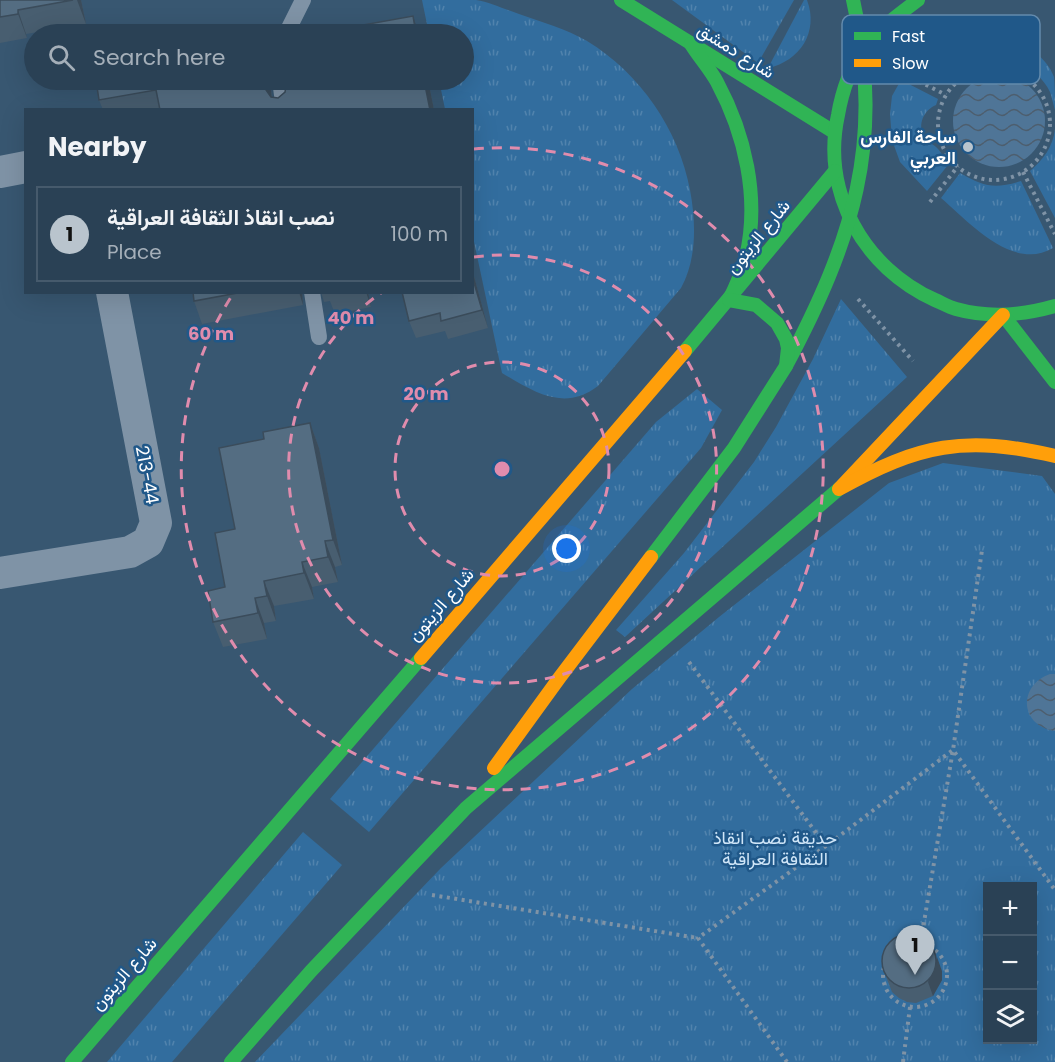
<!DOCTYPE html>
<html lang="en">
<head>
<meta charset="utf-8">
<style>
  :root { --surface:#2a4155; --page:#32485b; --text:#f1f3f6; --muted:#a5afb9; --line:#465a6c; --accent:#b9c4cd }
  body { margin:0; font-family:Poppins,Vazirmatn,sans-serif; background:var(--page); color:var(--text) }
  .controls { position:absolute; right:18px; bottom:18px; display:grid; overflow:hidden; border-radius:0px; box-shadow:0 6px 24px #0002 }
  .controls button { width:54px; height:54px; display:grid; place-items:center; padding:0; border:0; border-bottom:2px solid var(--line); background:var(--surface); color:var(--text); font:30px sans-serif }
  .you { position:absolute; left:567px; top:549px; width:21px; height:21px; margin:-15px; border:4px solid #fff; border-radius:50%; background:#1a73e8; box-shadow:0 0 0 9px #1a73e833 }
  .badge { display:grid; place-items:center; width:39px; height:39px; border-radius:50%; background:var(--accent); color:#111; font-size:20px; font-weight:700 }
  .pin { position:absolute; translate:-50% -50px; filter:drop-shadow(0 2px 3px #0008) }
  .pin::after { content:''; position:absolute; top:32px; width:21px; height:18px; background:inherit; clip-path:polygon(0 0,100% 0,50% 100%) }
  .list { margin:0; padding:0; list-style:none }
  h2 { display:flex; justify-content:space-between; align-items:center; height:78px; margin:0; padding:0 24px; font-size:26px }
  h2 small { font-size:20px; font-weight:400; color:var(--muted) }
  .list li { display:grid; grid-template-columns:39px 1fr auto; gap:18px; align-items:center; box-sizing:border-box; height:96px; margin:0 12px 12px; padding:0 12px; border:2px solid var(--line); border-radius:0px }
  .list b { display:block; font-size:22px; white-space:nowrap }
  .list p { margin:0; font-size:20px; white-space:nowrap; color:var(--muted) }
  .list em { font-size:20px; font-style:normal; color:var(--muted) }
  .icon { flex:none; width:33px; height:33px; fill:none; stroke:currentColor; stroke-width:2; stroke-linecap:round; stroke-linejoin:round }
  .map { position:relative; flex:none; width:1055px; height:1062px; overflow:hidden }
  .search { position:absolute; background:var(--surface); box-shadow:0 6px 24px #0002; left:24px; top:24px; width:450px; height:66px; display:flex; align-items:center; gap:15px; box-sizing:border-box; padding:0 21px; border-radius:33px; color:var(--muted); font-size:22px }
  .panel { position:absolute; background:var(--surface); box-shadow:0 6px 24px #0002; left:24px; top:108px; width:450px; height:186px; border-radius:0px }
  .map>svg:first-child { display:block }
  .grass { fill:url(#grass-tufts); fill-rule:evenodd }
  .water { fill:url(#water-waves) }
  .lines { fill:none; stroke-linecap:round; stroke-linejoin:round }
  .path { stroke:#7f93a6; stroke-width:4; stroke-dasharray:3 4.5; stroke-linecap:butt }
  .lane { stroke:#7f93a6; stroke-width:16 }
  .street { stroke:#7f93a6; stroke-width:32 }
  .fast { stroke:#30b455; stroke-width:14 }
  .slow { stroke:#ff9f0a; stroke-width:14 }
  .wall { fill:#485e70 }
  .shaded-wall { fill:#3b4c5b }
  .building { fill:#546d82; stroke:#3b4c5b; stroke-width:1.5 }
  .ring { fill:none; stroke:#e08cad; stroke-width:3; stroke-dasharray:10 8 }
  .poi-dot { fill:#b9c4cd; stroke:#205889; stroke-width:2 }
  .labels { text-anchor:middle; stroke-width:5; stroke-linejoin:round; paint-order:stroke }
  .street-label { font-size:18px; fill:#fff; stroke:#205889 }
  .poi-label { font-size:18px; font-weight:bold; fill:#fff; stroke:#205889; text-anchor:end }
  .park-label { font-size:18px; fill:#d0e6f8; stroke:#205889 }
  .key { fill:#205889; stroke:#638aac; stroke-width:1.5 }
  .key-label { font-size:16px; fill:#fff }
  .centre { fill:#e08cad; stroke:#205889; stroke-width:3 }
  .ring-label { font-size:18px; text-anchor:middle; font-weight:bold; fill:#e08cad; stroke:#205889; stroke-width:5; stroke-linejoin:round; paint-order:stroke }
</style>
</head>
<body>
<div class="map">
<svg width="1055" height="1062" viewBox="0 0 1055 1062">
  <defs>
    <pattern id="grass-tufts" width="24" height="20" patternUnits="userSpaceOnUse" patternTransform="scale(1.5)"><rect width="24" height="20" fill="#326d9e"/><path d="M3 7l-1-3M5 7V3M7 7l1-3M15 17l-1-3M17 17v-4M19 17l1-3" fill="none" stroke="#5183ad"/></pattern>
    <pattern id="water-waves" width="16" height="10" patternUnits="userSpaceOnUse" patternTransform="scale(1.5)"><rect width="16" height="10" fill="#4f7597"/><path d="M0 5q4-4 8 0t8 0" fill="none" stroke="#4d5e6e"/></pattern>
  </defs>
  <rect width="100%" height="100%" fill="#385771"/>
  <g class="grass">
    <path d="M422,0c17,0 37,0 54,0 14,2 30,10 43,14 23,8 47,15 68,27 53,32 92,89 103,149 6,32 7,69 -9,98l-83,98c-34,26 -64,6 -96,-13l-29,-136 -1,-127 -27,-1 -6,-29h25v-46h-35z"/>
    <path d="M672,0h122l-36,63z"/>
    <path d="M804,0h3c12,32 -7,61 -39,68z"/>
    <path d="M968,32c8,0 16,-1 24,0 23,3 54,22 62,45 1,9 1,23 1,33 -2,-6 -3,-13 -5,-18 -14,-30 -56,-42 -84,-27 -8,4 -15,11 -21,18l-34,-18c16,-18 34,-27 57,-33z"/>
    <path d="M901,80l37,19 -2,6c-12,5 -19,19 -12,32 3,6 10,7 14,12 4,4 7,11 10,16l-21,26 -27,-29 -8,-22 -2,-26 2,-18z"/>
    <path d="M1055,129v89l-25,-47c13,-11 23,-24 25,-42z"/>
    <path d="M960,173c24,14 35,16 61,8l32,67c-40,24 -84,-26 -112,-50z"/>
    <path d="M841,299l66,78 -282,260 -9,-7 68,-77 70,-91 22,-35 37,-68z"/>
    <path d="M697,389l25,21 -21,38 -332,384 -39,-33 326,-377z"/>
    <path d="M943,463l99,13 13,18v568h-800l186,-194 191,-179 87,-72 170,-134zM988,886h44v154h-44z"/>
    <path d="M303,832l39,33 -170,197h-65z"/>
  </g>
  <g class="water">
    <circle cx="999" cy="121" r="46"/>
    <path d="M1050,674h5v57c-35,-5 -38,-45 -5,-57z"/>
  </g>
  <g class="lines">
    <g class="path">
      <circle cx="994" cy="124" r="56"/>
      <path d="M899,71l47,24"/>
      <path d="M1023,172l32,62"/>
      <path d="M930,202l28,-36"/>
      <path d="M858,299l55,62"/>
      <path d="M689,662l137,184"/>
      <path d="M432,895l266,43"/>
      <path d="M921,940l32,-190 29,-200"/>
      <circle cx="915" cy="975" r="32"/>
      <path d="M787,1062l-89,-124 128,-92 127,-96 102,140"/>
      <path d="M903,1062l7,-55"/>
    </g>
    <g class="lane">
      <path d="M286,34l17,-34"/>
      <path d="M280,80l4,30"/>
      <path d="M312,292l7,45"/>
    </g>
    <g class="street">
      <path d="M0,172l26,-5"/>
      <path d="M0,573l130,-21 18,-10 8,-19 -44,-231"/>
    </g>
    <g class="fast">
      <path d="M621,0l213,132"/>
      <path d="M918,0c-20,15 -38,28 -54,48 -14,20 -22,44 -26,67 -17,78 26,153 97,185 7,3 14,7 21,9 32,9 68,6 99,-3"/>
      <path d="M691,44c8,13 19,25 26,38 28,52 43,116 29,175 -4,15 -10,29 -17,43"/>
      <path d="M1003,315l52,67"/>
      <path d="M685,351l150,-180"/>
      <path d="M786,366c66,-124 100,-225 67,-366"/>
      <path d="M651,557l83,-109 52,-82 2,-18 -2,-9 -9,-16 -21,-18 -27,-5"/>
      <path d="M72,1062l349,-404"/>
      <path d="M231,1062l80,-91 155,-163 374,-320"/>
    </g>
    <g class="slow">
      <path d="M840,488l163,-173"/>
      <path d="M839,489c80,-45 126,-54 216,-33"/>
      <path d="M421,658l264,-307"/>
      <path d="M494,768l66,-91 91,-120"/>
    </g>
  </g>
  <g class="wall">
    <path d="M0,0h81l5,24 -60,10 1,4 -27,5z"/>
    <path d="M96,80l174,1 2,16 6,1 7,-6 1,-6 -1,-6h143l6,30h-331l-4,-10z"/>
    <path d="M472,269l16,59 -40,11 -3,-8 -29,7 -7,-17 63,-29z"/>
    <path d="M193,292h109l1,13 -101,19 -8,-23z"/>
    <path d="M321,292h47l3,15 -36,7 -5,-13 -6,1z"/>
    <path d="M310,423l9,25 23,117 -7,2 3,15 -26,5 2,12 -40,7 2,15 -12,2 3,16 -44,8 -10,-25 12,-35 10,-58 29,-90z"/>
    <path d="M883,969l59,2v9l-9,16 -17,7 -9,-1 -8,-4 -7,-6z"/>
  </g>
  <g class="shaded-wall">
    <path d="M77,0h4l5,24z"/>
    <path d="M18,10l8,24 1,4 -9,-24z"/>
    <path d="M413,16l6,18h-3z"/>
    <path d="M264,80h6v1l3,29 -7,-20z"/>
    <path d="M424,80h4l6,30h-4z"/>
    <path d="M472,269l16,59 -6,-18 -10,-34z"/>
    <path d="M299,292h3l1,13z"/>
    <path d="M366,292h2l3,15z"/>
    <path d="M310,423l9,25 23,117 -9,-25z"/>
    <path d="M325,541l10,26 3,15 -10,-25z"/>
    <path d="M302,562l10,25 2,12 -10,-26z"/>
    <path d="M264,581l10,25 2,15 -9,-25z"/>
    <path d="M255,598l9,25 3,16 -9,-26z"/>
    <path d="M937,957l5,14v9l-9,16 -5,-14z"/>
  </g>
  <g class="building">
    <path d="M0,0h73l-55,10v4l-18,3z"/>
    <path d="M413,16l3,18h-103z"/>
    <path d="M96,80h58l2,10 -57,10z"/>
    <path d="M154,80h110l2,10 5,7 7,1 7,-6 1,-6 -1,-6h139l6,30h-270z"/>
    <path d="M472,276l10,34 -41,11 -1,-8 -31,8 -7,-29h70z"/>
    <path d="M193,292h50l-49,9z"/>
    <path d="M310,423l23,117 -8,1 3,16 -26,5 2,11 -40,8 3,15 -12,2 3,15 -45,9 -5,-31 17,-4 -10,-54 20,-4 -16,-81 45,-9 -1,-7z"/>
    <circle cx="909" cy="961" r="27"/>
  </g>
  <g class="ring">
    <circle cx="502" cy="469" r="107"/>
    <path d="M474 257A214 214 0 1 1 381 293"/>
    <path d="M474 149A321 321 0 1 1 233 294"/>
  </g>
  <circle class="poi-dot" cx="968" cy="147" r="6"/>
  <g class="labels">
    <g class="street-label">
      <text transform="translate(736 51) rotate(32)" y="6">شارع دمشق</text>
      <text transform="translate(758 237) rotate(-51)" y="6">شارع الزيتون</text>
      <text transform="translate(147 475) rotate(79)" y="6">213-44</text>
      <text transform="translate(441 605) rotate(-49)" y="6">شارع الزيتون</text>
      <text transform="translate(124 974) rotate(-49)" y="6">شارع الزيتون</text>
    </g>
    <g class="poi-label">
      <text x="956" y="143">ساحة الفارس<tspan x="956" dy="21">العربي</tspan></text>
    </g>
    <g class="park-label">
      <text x="775" y="844">حديقة نصب انقاذ<tspan x="775" dy="21">الثقافة العراقية</tspan></text>
    </g>
  </g>
  <rect x="842" y="15" width="198" height="69" rx="9" class="key"/>
  <rect x="854" y="32" width="27" height="8" fill="#30b455"/>
  <rect x="854" y="59" width="27" height="8" fill="#ff9f0a"/>
  <g class="key-label">
    <text x="892" y="42">Fast</text>
    <text x="892" y="69">Slow</text>
  </g>
  <circle cx="502" cy="469" r="9" class="centre"/>
  <g class="ring-label">
    <text x="351" y="324">40 m</text>
    <text x="211" y="340">60 m</text>
    <text x="426" y="400">20 m</text>
  </g>
</svg>
<div class="controls">
<button>+</button>
<button>−</button>
<button><svg class="icon" aria-label="layers" viewBox="0 0 24 24"><path d="M12 4l9 5-9 5-9-5zM3 14l9 5 9-5"/></svg></button>
</div>
<div class="you"></div>
<div class="pin badge" style="left:915px;top:975px">1</div>
<div class="search"><svg class="icon" aria-label="search" viewBox="0 0 24 24"><circle cx="10" cy="10" r="6"/><path d="M15 15l6 6"/></svg>Search here</div>
<section class="panel">
<h2>Nearby<small></small></h2>
<ul class="list">
<li><span class="badge">1</span><div><b>نصب انقاذ الثقافة العراقية</b><p>Place</p></div><em>100 m</em></li>
</ul>
</section>
</div>
</body>
</html>
